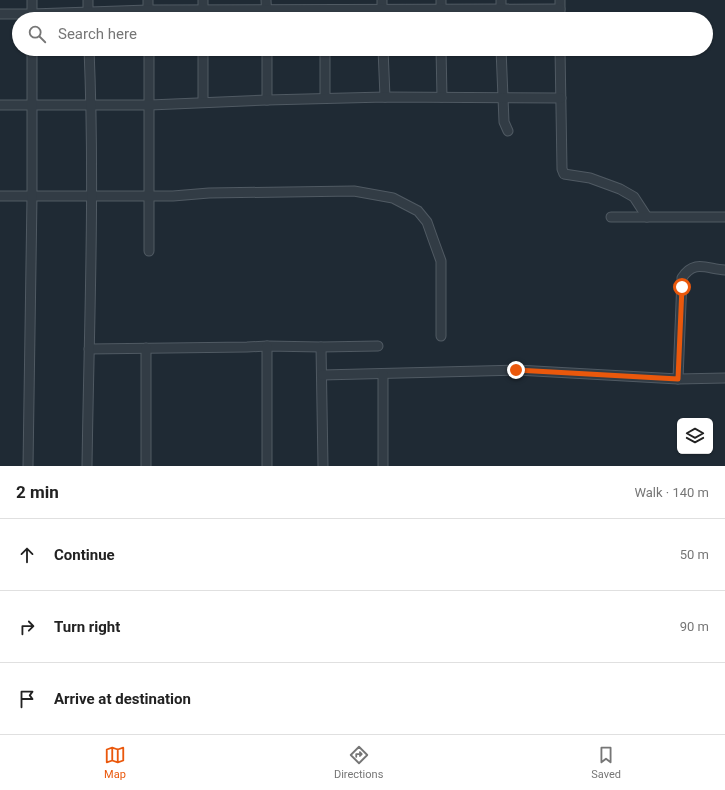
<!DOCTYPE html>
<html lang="en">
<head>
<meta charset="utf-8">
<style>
  :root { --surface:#fff; --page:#f2f2f2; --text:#222; --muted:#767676; --line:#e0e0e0; --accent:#ea580c }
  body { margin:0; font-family:Roboto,sans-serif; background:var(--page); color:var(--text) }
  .controls { position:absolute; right:12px; bottom:12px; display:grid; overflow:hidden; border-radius:6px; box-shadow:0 1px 3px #0004 }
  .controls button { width:36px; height:36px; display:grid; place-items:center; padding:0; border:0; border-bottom:1px solid var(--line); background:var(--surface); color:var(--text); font:20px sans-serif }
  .stop { position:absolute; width:12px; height:12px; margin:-9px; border:3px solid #ea580c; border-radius:50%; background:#fff }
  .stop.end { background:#ea580c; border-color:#fff; box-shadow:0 1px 4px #0008 }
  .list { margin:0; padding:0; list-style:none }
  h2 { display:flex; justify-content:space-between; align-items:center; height:52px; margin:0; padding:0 16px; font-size:17px }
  h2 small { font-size:13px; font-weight:400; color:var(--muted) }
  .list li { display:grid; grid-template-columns:26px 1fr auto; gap:12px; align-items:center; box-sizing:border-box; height:72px; padding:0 16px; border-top:1px solid var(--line) }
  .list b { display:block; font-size:15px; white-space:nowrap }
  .list em { font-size:13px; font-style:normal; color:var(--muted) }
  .icon { flex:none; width:22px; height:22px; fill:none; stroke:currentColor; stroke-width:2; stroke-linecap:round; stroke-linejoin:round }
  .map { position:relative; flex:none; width:725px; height:466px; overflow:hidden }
  .search { position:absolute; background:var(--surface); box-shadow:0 1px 3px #0004; left:12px; right:12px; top:12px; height:44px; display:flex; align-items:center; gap:10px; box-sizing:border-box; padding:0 14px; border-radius:22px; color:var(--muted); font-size:15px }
  .sheet { height:268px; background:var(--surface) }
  nav { display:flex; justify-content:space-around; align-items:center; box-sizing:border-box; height:56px; border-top:1px solid var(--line); background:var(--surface); font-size:11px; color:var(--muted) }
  nav a { display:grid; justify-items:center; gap:2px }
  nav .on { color:var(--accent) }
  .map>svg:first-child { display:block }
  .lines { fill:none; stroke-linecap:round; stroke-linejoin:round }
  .street-casing { stroke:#505a63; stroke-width:11 }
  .street { stroke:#323c45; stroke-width:9 }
  .route { stroke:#ea580c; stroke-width:5 }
</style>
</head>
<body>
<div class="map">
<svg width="725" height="466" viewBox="0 0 725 466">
  <rect width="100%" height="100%" fill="#1f2a34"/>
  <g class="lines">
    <g class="street-casing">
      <g id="street">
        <path d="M32,0v19"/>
        <path d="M88,0v19"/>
        <path d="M148,0v19"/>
        <path d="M266,0l1,19"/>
        <path d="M382,0v19"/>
        <path d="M441,0v19"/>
        <path d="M501,0v19"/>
        <path d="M560,0v19"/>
        <path d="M0,14h32l116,-4 412,-1"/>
        <path d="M203,19v-19"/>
        <path d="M149,49v202"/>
        <path d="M267,49v51"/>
        <path d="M383,49l2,48"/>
        <path d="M441,49l1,48"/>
        <path d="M501,49l3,73 4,9"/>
        <path d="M560,49l2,120 2,5 26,4 30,11 14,8 13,20"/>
        <path d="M325,98v-49"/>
        <path d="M203,102v-53"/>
        <path d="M0,105h150l117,-5 118,-3 176,1"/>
        <path d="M0,196h173l36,-3 145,-2 39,7 25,13 9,11 6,17 8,22v75"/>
        <path d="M611,217h114"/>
        <path d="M321,347l2,119"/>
        <path d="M89,349l158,-2 20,-1 54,1 57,-1"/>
        <path d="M322,375l195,-5 161,9 47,-1"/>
        <path d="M678,379l4,-101c12,-19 25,-9 43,-8"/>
        <path d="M28,466l4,-270v-147"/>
        <path d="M87,466c2,-139 8,-278 2,-417"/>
        <path d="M146,466v-118"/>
        <path d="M267,466v-120"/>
        <path d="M383,466v-92"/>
      </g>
    </g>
    <use href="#street" class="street"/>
  </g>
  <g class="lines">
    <path class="route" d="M516,370l162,9 4,-92"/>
  </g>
</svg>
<div class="controls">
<button><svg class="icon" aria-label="layers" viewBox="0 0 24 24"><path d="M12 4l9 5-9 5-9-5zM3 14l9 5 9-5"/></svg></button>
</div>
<div class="stop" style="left:682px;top:287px"></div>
<div class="stop end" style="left:516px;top:370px"></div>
<div class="search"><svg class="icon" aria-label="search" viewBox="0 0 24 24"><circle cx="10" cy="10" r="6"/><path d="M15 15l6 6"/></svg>Search here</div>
</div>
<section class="sheet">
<h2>2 min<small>Walk · 140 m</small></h2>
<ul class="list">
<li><svg class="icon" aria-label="ahead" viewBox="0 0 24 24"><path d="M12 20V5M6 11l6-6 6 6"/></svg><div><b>Continue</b></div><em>50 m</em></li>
<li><svg class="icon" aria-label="right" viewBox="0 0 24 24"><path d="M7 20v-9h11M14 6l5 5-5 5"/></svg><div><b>Turn right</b></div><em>90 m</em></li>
<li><svg class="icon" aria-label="arrive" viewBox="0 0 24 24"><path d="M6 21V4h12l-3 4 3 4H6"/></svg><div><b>Arrive at destination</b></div></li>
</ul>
</section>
<nav>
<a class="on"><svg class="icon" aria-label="map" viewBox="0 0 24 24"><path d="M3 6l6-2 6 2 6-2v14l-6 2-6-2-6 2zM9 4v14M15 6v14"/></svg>Map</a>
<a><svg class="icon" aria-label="directions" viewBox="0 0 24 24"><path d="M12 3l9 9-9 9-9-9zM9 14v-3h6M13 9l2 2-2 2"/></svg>Directions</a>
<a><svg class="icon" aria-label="saved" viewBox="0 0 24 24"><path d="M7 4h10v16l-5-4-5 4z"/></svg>Saved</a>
</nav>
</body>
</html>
